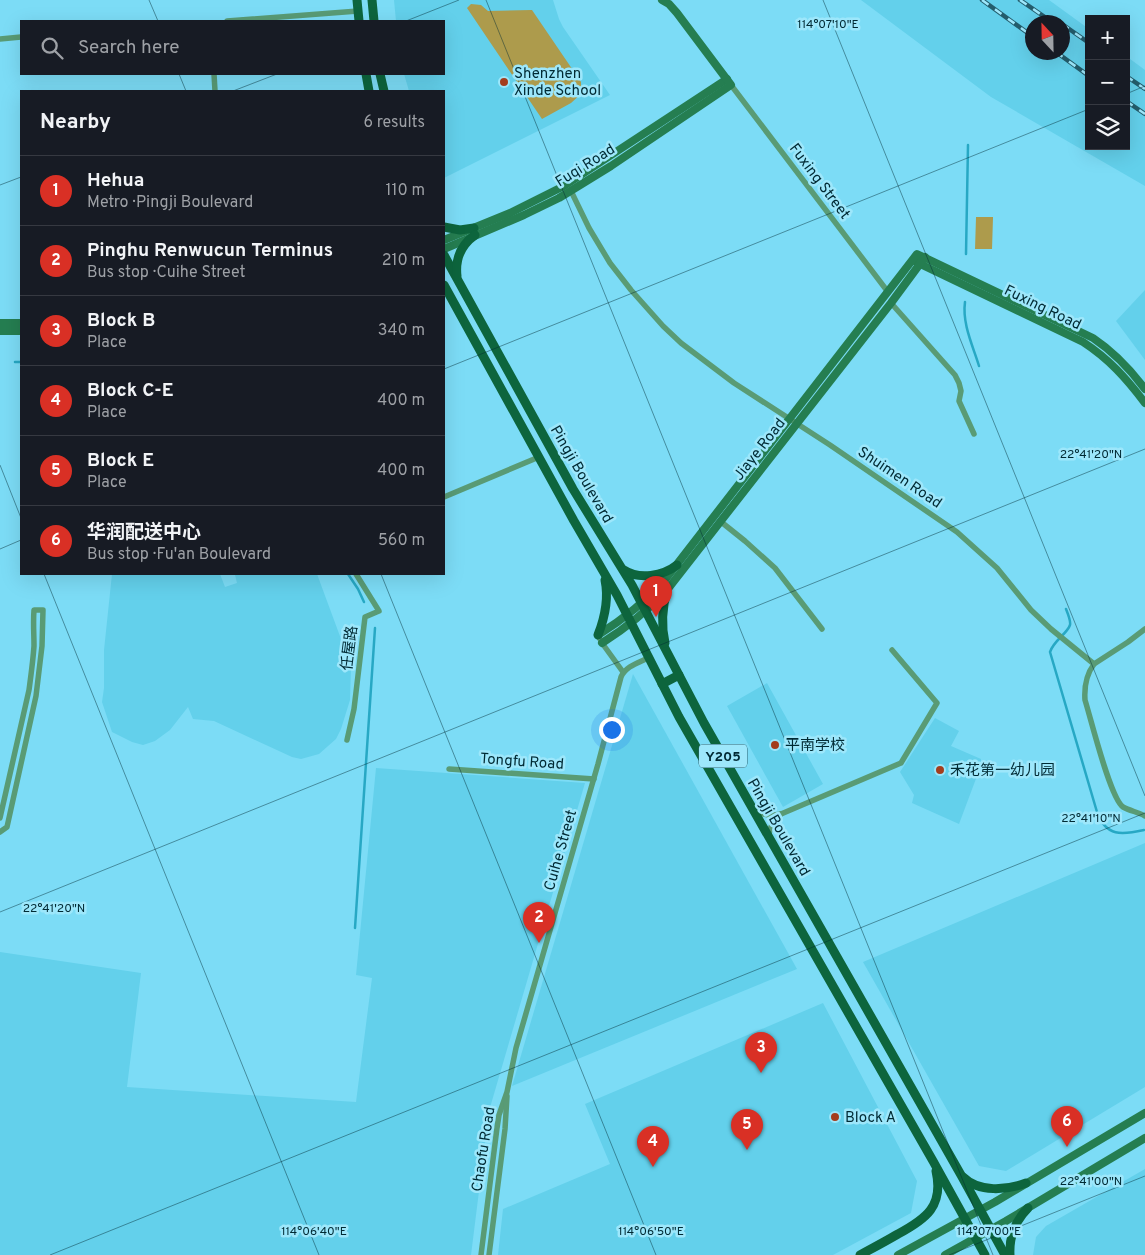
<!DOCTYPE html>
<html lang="en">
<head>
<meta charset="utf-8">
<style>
  :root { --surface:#171b24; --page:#20242c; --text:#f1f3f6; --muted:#9ea1a6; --line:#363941; --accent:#d93025 }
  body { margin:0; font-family:Overpass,"Noto Sans SC",sans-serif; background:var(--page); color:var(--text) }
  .controls { position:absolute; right:15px; top:15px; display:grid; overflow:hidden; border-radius:0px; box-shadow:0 5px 20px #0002 }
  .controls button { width:45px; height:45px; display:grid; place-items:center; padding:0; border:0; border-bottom:1px solid var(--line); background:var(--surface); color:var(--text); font:25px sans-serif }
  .compass { position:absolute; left:1025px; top:15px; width:45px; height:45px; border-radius:50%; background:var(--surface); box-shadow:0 5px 20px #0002; rotate:338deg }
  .you { position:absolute; left:611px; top:729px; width:18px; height:18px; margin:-12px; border:4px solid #fff; border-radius:50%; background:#1a73e8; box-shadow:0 0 0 8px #1a73e833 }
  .badge { display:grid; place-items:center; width:32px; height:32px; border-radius:50%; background:var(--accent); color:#fff; font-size:16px; font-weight:700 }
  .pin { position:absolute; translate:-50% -41px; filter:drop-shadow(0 1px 2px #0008) }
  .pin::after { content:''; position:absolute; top:26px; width:18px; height:15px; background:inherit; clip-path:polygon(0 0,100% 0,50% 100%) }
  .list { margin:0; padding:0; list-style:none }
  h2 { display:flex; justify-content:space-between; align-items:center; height:65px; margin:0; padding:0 20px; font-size:21px }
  h2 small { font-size:16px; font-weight:400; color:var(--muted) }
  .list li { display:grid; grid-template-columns:32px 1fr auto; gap:15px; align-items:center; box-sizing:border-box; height:70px; padding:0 20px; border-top:1px solid var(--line) }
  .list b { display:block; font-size:19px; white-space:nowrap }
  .list p { margin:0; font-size:16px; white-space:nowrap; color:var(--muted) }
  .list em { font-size:16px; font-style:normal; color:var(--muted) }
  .icon { flex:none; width:28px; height:28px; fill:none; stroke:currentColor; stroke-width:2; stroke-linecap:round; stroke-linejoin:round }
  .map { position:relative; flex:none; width:1145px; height:1255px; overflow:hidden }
  .search { position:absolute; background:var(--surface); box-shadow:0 5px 20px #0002; left:20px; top:20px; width:425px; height:55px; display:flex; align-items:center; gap:12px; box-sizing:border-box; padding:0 18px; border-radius:0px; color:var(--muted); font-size:19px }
  .panel { position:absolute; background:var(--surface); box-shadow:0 5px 20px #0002; left:20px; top:90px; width:425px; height:485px; border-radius:0px }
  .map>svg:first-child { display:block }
  .built { fill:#63d0eb; fill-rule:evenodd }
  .green { fill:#ad9b4c }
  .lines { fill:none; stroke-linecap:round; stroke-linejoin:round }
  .stream { stroke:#27a8c4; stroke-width:2.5 }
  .street { stroke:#599b75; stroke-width:5.5 }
  .secondary { stroke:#257e51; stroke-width:8 }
  .primary { stroke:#0d653d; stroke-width:9 }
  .rail-casing { stroke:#245d6c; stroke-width:4.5 }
  .rail { stroke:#9de7fb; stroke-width:2.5; stroke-dasharray:8; stroke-linecap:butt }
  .ticks { fill:none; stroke:#002a34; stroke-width:1; stroke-opacity:0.45 }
  .poi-dot { fill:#a43d1d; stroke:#9de7fb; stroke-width:2 }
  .labels { text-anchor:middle; stroke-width:5; stroke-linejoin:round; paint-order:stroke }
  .shield { fill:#9de7fb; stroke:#2f6370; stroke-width:1 }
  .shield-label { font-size:14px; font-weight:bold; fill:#002a34 }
  .poi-label { font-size:15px; fill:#002a34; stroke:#9de7fb; text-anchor:start }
  .street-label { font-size:15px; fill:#002a34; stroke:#9de7fb }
  .ticks-label { font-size:12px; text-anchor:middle; fill:#002a34; stroke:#9de7fb; stroke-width:5; stroke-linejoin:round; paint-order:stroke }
</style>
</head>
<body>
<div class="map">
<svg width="1145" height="1255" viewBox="0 0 1145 1255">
  <rect width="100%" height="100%" fill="#7cdcf6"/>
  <g class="built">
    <path d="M394,0h159l6,19 4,8 47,68 -166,83v-87h-35l-5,-17h40v-53h-48z"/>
    <path d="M861,0h188l40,29v117h37v-90l19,14v116l-154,-89zM1032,22h30v30h-30z"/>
    <path d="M1145,290v70l-29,-39z"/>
    <path d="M112,574h108l5,13 12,-4 -2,-8 5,-1h77l34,92 -1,34 -9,29 -5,10 -17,15 -18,5 -9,-2 -78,-36 -21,-2 -5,-12 -18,23 -15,11 -12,4 -11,-3 -20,-10 -10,-30 2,-14v-38z"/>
    <path d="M633,674l164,295 -285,117z"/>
    <path d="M767,683l56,101 -40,23 -56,-101z"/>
    <path d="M935,718l24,13 -8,15 30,13 -1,9 -21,56 -47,-21 2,-8 -14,-23z"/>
    <path d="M376,768l209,15 -96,328 -18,144h-471v-303l141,21 -14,114 229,15 16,-124 -16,-3z"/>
    <path d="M1145,843v244l-139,84 -27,-5 -116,-204z"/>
    <path d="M823,1003l94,178 -6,32 -78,42h-335l5,-46 107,-45 -25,-60z"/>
    <path d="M1145,1169v86h-112l3,-18 10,-11z"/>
  </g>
  <g class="green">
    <path d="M471,4l10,1 7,6 44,-1 49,72v12l-10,9 -29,16 -75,-111z"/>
    <path d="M976,217h17l-1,32h-17z"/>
  </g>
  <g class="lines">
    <g class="stream">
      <path d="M966,254l2,-109"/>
      <path d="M965,302c-3,22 8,44 14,64"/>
      <path d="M15,362h6"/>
      <path d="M348,574l10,15 6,13"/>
      <path d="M1066,609c2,5 5,12 4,16 -3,9 -16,15 -20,27l47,160c9,25 25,23 47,18"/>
      <path d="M355,928l20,-300"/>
    </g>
    <g class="street">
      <path d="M227,21l131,-10"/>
      <path d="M0,39l21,-2"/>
      <path d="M214,74l1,17"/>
      <path d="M731,85l157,207"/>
      <path d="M571,191l18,37 21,35 21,27 32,36 18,17 53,40 96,62 127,87 40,36 34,42 20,19 43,35c-8,11 -10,22 -9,36 6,19 25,98 38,107 7,4 15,5 22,9"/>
      <path d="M891,303l64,72 4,8 2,8 -2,10 15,33"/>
      <path d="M444,497l95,-40"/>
      <path d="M720,521l25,20 30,27 47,61"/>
      <path d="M598,635l4,8 21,29"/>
      <path d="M1094,664l34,-22 17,-13"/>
      <path d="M347,740l7,-31 11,-92 14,-6 -23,-37"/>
      <path d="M449,769l145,10"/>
      <path d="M754,810c8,5 17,6 27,4l120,-51 36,-60 -45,-53"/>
      <path d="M0,818l29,-128c2,-15 4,-29 5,-44 0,-12 -1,-24 0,-36h9l-1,36 -6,50 -29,131 -7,5"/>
      <path d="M769,835c0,-9 5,-15 12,-21"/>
      <path d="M481,1255l16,-127 2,-13 8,-23 9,-44 82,-284 23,-87c5,-11 17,-14 27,-19"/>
      <path d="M489,1255l16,-126 2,-33"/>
    </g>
    <g class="secondary">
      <path d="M444,240l66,-27 54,-27 163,-107"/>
      <path d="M444,249l80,-34 35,-17 52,-32 120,-81 -54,-72 -8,-9 -7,-4"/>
      <path d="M916,262l167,80c26,17 43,36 62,61"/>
      <path d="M0,323h21"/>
      <path d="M0,331h21"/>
      <path d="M598,635c24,-15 47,-33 66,-54l253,-327 176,84c21,14 37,31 52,51"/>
      <path d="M602,643c24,-15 46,-33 65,-53l224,-287 34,-46"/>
      <path d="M898,1255l97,-53 150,-89"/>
      <path d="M945,1255l61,-34 139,-83"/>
    </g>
    <g class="primary">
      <path d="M357,0l2,21"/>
      <path d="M372,0l2,21"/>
      <path d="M366,74l3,17"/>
      <path d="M380,74l4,17"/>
      <path d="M444,227l16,3 14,-2"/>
      <path d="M444,255l129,234 59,96 72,138 257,452 44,80"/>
      <path d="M457,276c-2,-17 4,-31 18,-41"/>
      <path d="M444,285l130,236 43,74 62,122 254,444 52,94"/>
      <path d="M624,570c15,10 39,6 53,-5"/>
      <path d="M598,635c7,-18 11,-36 7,-55"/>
      <path d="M665,643c-4,-18 -3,-35 2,-53"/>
      <path d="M662,684l17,-9"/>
      <path d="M963,1177c16,16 44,13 63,6"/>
      <path d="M860,1255c13,-7 26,-14 38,-21 28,-15 46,-28 38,-63"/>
      <path d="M1010,1255c-1,-19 5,-34 18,-47"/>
    </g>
    <g class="rail-casing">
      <g id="rail">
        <path d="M982,0l50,36"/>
        <path d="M1020,0l32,22"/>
        <path d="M1062,24l27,19"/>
        <path d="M1056,52l33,24"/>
        <path d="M1126,76l19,13"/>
        <path d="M1126,101l19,13"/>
      </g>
    </g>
    <use href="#rail" class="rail"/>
  </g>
  <path class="ticks" d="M149,0l9,21M486,0l507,1255M823,0l322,796M406,21l53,-21M179,74l7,17M233,91l44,-17M1126,94l19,-8M0,185l21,-8M444,369l645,-260M0,465l21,53M0,549l21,-9M44,574l275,681M381,574l275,681M0,912l1145,-463M50,1255l1095,-442M949,1255l196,-79"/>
  <g class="poi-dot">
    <circle cx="504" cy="82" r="5"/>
    <circle cx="775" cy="745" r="5"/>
    <circle cx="940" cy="770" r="5"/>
    <circle cx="835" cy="1117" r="5"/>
  </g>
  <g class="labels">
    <rect class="shield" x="699" y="744.5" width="48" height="23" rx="4"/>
    <g class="shield-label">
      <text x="723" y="761">Y205</text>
    </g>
    <g class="poi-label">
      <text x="514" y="78">Shenzhen<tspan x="514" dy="17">Xinde School</tspan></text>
      <text x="785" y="750">平南学校</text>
      <text x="950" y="775">禾花第一幼儿园</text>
      <text x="845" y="1122">Block A</text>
    </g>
    <g class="street-label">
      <text transform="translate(585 165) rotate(-32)" y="5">Fuqi Road</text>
      <text transform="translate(820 181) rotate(53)" y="5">Fuxing Street</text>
      <text transform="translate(1043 307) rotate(26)" y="5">Fuxing Road</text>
      <text transform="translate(759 449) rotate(-52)" y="5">Jiaye Road</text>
      <text transform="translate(582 474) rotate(60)" y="5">Pingji Boulevard</text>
      <text transform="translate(900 477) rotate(34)" y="5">Shuimen Road</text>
      <text transform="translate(349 648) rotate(-83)" y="5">任屋路</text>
      <text transform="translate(522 761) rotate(4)" y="5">Tongfu Road</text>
      <text transform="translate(779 827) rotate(60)" y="5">Pingji Boulevard</text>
      <text transform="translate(560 850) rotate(-74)" y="5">Cuihe Street</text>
      <text transform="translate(483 1149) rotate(-81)" y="5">Chaofu Road</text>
    </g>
  </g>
  <g class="ticks-label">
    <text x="828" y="28">114°07'10"E</text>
    <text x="1091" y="458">22°41'20"N</text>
    <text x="1091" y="822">22°41'10"N</text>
    <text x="54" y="912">22°41'20"N</text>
    <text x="1091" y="1185">22°41'00"N</text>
    <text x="314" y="1235">114°06'40"E</text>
    <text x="651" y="1235">114°06'50"E</text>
    <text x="989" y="1235">114°07'00"E</text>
  </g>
</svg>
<div class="controls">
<button>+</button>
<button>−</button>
<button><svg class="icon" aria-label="layers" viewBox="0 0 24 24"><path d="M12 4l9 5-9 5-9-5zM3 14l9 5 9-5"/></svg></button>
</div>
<svg class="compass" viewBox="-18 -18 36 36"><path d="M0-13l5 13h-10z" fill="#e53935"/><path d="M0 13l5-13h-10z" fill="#9ea1a6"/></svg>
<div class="you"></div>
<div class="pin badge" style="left:656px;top:617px">1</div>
<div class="pin badge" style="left:539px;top:943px">2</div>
<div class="pin badge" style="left:761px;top:1073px">3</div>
<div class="pin badge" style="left:653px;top:1167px">4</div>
<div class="pin badge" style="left:747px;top:1150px">5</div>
<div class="pin badge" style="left:1067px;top:1147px">6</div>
<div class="search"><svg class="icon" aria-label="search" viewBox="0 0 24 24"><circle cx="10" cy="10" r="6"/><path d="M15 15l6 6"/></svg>Search here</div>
<section class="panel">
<h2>Nearby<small>6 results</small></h2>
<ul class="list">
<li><span class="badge">1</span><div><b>Hehua</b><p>Metro · Pingji Boulevard</p></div><em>110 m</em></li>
<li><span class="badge">2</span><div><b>Pinghu Renwucun Terminus</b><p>Bus stop · Cuihe Street</p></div><em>210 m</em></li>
<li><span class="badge">3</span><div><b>Block B</b><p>Place</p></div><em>340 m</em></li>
<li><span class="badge">4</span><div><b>Block C-E</b><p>Place</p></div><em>400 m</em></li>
<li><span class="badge">5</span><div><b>Block E</b><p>Place</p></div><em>400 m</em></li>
<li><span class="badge">6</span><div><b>华润配送中心</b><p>Bus stop · Fu'an Boulevard</p></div><em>560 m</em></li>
</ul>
</section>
</div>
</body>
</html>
